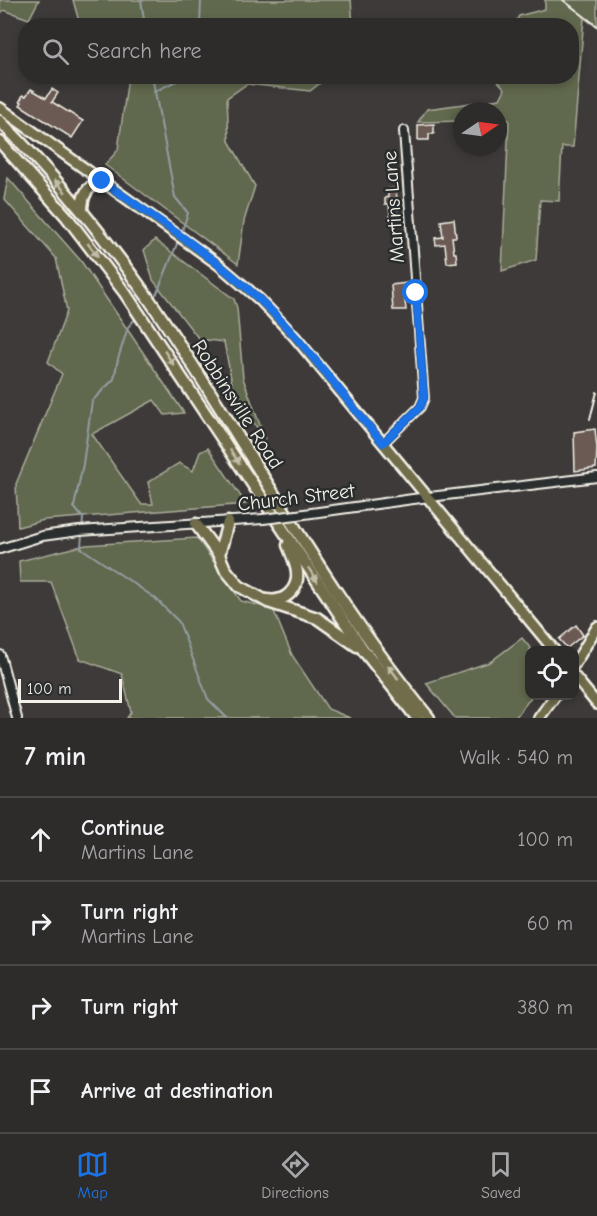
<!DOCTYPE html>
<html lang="en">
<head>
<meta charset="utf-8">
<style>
  :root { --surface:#2e2c2b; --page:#363433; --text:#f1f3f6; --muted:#a7a7a9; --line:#494847; --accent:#1a73e8 }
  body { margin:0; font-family:"Comic Neue",sans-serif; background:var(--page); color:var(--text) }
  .controls { position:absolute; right:18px; bottom:18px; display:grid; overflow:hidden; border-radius:12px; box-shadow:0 3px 9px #0003 }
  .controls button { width:54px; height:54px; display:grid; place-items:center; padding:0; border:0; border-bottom:2px solid var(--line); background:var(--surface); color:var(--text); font:30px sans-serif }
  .compass { position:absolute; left:453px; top:102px; width:54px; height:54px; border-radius:50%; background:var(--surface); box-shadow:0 3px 9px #0003; rotate:77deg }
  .scale { position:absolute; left:18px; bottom:15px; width:104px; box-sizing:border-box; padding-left:6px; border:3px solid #f4f1e8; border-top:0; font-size:16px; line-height:21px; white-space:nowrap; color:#f4f1e8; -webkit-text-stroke:4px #2a2d2e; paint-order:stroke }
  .stop { position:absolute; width:18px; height:18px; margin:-14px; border:4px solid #1a73e8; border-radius:50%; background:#fff }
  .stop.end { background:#1a73e8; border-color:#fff; box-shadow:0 2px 6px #0008 }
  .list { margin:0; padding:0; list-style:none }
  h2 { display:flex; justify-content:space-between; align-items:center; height:78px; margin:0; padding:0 24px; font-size:26px }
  h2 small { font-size:20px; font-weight:400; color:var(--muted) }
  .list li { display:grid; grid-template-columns:39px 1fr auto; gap:18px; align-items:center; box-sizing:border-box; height:84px; padding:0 24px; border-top:2px solid var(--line) }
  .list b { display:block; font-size:22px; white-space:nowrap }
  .list p { margin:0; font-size:20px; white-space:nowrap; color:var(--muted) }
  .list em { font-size:20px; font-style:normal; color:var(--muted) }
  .icon { flex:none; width:33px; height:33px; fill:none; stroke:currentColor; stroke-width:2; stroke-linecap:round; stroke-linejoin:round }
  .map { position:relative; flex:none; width:597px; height:718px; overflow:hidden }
  .search { position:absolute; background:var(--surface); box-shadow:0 3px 9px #0003; left:18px; right:18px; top:18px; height:66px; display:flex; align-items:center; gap:15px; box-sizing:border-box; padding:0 21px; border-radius:24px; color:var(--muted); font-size:22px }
  .sheet { height:414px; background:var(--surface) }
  nav { display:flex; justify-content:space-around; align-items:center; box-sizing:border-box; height:84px; border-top:2px solid var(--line); background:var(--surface); font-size:16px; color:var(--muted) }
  nav a { display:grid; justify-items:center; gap:3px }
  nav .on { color:var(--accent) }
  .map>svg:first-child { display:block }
  .green { fill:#61674e; stroke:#aaac9b; stroke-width:1.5 }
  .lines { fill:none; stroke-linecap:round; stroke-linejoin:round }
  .stream { stroke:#929ea3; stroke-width:2 }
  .building { fill:#6b5a53; stroke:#f4f1e8; stroke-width:1.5 }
  .minor-casing { stroke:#f4f1e8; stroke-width:12 }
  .major-casing { stroke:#f4f1e8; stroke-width:14 }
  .highway-casing { stroke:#f4f1e8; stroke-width:15 }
  .minor { stroke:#2a2d2e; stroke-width:8 }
  .major { stroke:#716d4b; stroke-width:9 }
  .highway { stroke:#716d4b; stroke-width:10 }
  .rail { stroke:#f4f1e8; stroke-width:2 }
  .minor-bridge-casing { stroke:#f4f1e8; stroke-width:12; stroke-linecap:butt }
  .minor-bridge { stroke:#2a2d2e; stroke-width:8 }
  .oneway { fill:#c0bca9 }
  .route { stroke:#1a73e8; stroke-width:8 }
  .labels { text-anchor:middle; stroke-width:5; stroke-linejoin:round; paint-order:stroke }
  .street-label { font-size:20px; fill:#f4f1e8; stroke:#2a2d2e }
</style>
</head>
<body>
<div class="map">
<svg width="597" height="718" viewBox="0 0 597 718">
  <rect width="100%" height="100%" fill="#3e3a39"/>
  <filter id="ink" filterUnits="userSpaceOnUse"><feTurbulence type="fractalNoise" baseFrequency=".0167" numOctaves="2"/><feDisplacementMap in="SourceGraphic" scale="12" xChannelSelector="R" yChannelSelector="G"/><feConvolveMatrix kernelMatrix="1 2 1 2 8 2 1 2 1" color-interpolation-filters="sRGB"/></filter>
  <g filter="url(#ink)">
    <g class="green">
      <path d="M0,0h39l-10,19 -25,-9 -4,4z"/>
      <path d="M73,0h278l2,25h-273z"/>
      <path d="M545,0h52v27l-13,-9 -11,129h-11l-3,54 -19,-1 -4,60 -34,11 7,-151h-11v-9h-36v10l-44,1 9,-13 73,-10 5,-10 -11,-12 78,-1v-50l-58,-1 5,-9 26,-7z"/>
      <path d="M128,77h200l-18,14 -63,-7 -20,14 2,43 26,45 -11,35 -6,43 -133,-99 13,-15z"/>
      <path d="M8,178l73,83 103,152 -19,2 -11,-15 -62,34 49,70h12l-5,-22 31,-19 14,8 7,-19 8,-4 38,56 -202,16 -26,7 -2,-43 46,-110 -14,-12 19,-51 -11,-53 -52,-59z"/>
      <path d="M155,240l79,59 3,9 6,70 22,61 -31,-45 -10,-52 -25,-3 -46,-59 -9,-30z"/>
      <path d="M197,538l44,63 32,8 19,46 36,54 22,9h-223l4,-6 -9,-38 -42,-15 -29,-77h-31l-1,-21 67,-16z"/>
      <path d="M522,638l10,12h-2v46h2l-17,22h-60l-29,-35 64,-21z"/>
    </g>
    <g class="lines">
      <g class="stream">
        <path d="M141,0l4,26"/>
        <path d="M200,26l1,-26"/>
        <path d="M152,76l23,121 13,16 -7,21"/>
        <path d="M154,92l32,-16"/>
        <path d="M152,299l5,-6 22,-54"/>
        <path d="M137,317l-9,10 -10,32 -4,20 -22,22 -9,63 -9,43 9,11 -2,30 74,50 24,24 29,77 19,19"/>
      </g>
    </g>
    <g class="building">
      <path d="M31,89l15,9 6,-9 6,4 -6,9 31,19 -11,17 -52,-33 2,-3 -2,-1 3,-6 3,1z"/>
      <path d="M434,124v10h-5v6h-11v-15z"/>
      <path d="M396,188l3,36 -8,1 -2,-21h-4v-6l3,-1v-8z"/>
      <path d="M454,219l2,18h-4l2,16h2l1,9 -10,1 -2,-19 -9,1 -1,-7 8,-1 -2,-16z"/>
      <path d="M407,283v9h-3l2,18h-13l-2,-25z"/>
      <path d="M595,429l2,19 -1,20 -21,3 -1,-39z"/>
      <path d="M576,625l7,10 -16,13 -8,-9z"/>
    </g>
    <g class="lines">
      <g class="minor-casing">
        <g id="minor">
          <path d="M383,443l37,-36 4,-9 -20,-267"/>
          <path d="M297,515l116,-16 184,-22"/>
          <path d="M0,549l42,-13 37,-5 184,-12"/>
          <path d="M0,655l17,63"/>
        </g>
      </g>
      <g class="major-casing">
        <g id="major">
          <path d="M0,108l218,156 42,36 35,37 259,313"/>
          <path d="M574,665l23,-38"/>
          <path d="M574,676l23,28"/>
          <path d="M539,718l16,-22"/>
        </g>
      </g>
      <g class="highway-casing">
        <g id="highway">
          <path d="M0,121c53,53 102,112 146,174 97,139 175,292 283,423"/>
          <path d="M0,142l66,74 59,77 239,358 53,67"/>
          <path d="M82,211c0,-16 5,-25 20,-30"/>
          <path d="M196,524l23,31 6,14 14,17 29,16 49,16 40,28"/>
          <path d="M219,555l9,-33"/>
          <path d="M267,600c17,3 32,-10 30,-28 -1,-9 -6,-19 -9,-27"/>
        </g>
      </g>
      <use href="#minor" class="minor"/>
      <use href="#major" class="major"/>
      <use href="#highway" class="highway"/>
      <g class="rail">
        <path d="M563,0l34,26"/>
        <path d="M590,419l7,-27"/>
      </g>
      <g class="minor-bridge-casing">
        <path id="minor-bridge" d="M263,519l34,-4"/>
      </g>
      <use href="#minor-bridge" class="minor-bridge"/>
    </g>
    <defs><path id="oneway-solid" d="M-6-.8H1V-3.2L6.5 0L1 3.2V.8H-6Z" transform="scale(1.5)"/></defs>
    <g class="oneway">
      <use href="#oneway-solid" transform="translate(60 186) rotate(-131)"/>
      <use href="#oneway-solid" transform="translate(93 250) rotate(52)"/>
      <use href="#oneway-solid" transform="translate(169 358) rotate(57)"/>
      <use href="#oneway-solid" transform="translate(235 457) rotate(56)"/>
      <use href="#oneway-solid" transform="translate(313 575) rotate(57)"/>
      <use href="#oneway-solid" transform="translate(393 672) rotate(-127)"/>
    </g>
  </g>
  <g class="lines" filter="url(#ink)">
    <path class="route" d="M102,181c54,38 110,74 158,119 46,43 82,96 123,143l37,-36 4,-9 -8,-105"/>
  </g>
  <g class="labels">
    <g class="street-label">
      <text transform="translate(393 207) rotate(-94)" y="7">Martins Lane</text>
      <text transform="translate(238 404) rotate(57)" y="7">Robbinsville Road</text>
      <text transform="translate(296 497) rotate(-7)" y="7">Church Street</text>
    </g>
  </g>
</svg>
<div class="controls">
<button><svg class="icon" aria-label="locate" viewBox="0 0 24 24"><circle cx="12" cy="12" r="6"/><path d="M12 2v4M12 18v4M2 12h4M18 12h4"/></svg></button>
</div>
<svg class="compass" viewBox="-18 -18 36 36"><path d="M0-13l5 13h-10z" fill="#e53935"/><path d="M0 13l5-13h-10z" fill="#a7a7a9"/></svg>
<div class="scale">100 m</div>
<div class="stop" style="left:416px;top:293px"></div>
<div class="stop end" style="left:102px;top:181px"></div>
<div class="search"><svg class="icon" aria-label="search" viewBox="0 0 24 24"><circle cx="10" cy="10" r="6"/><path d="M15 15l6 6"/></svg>Search here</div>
</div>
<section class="sheet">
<h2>7 min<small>Walk · 540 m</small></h2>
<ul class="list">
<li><svg class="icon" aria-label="ahead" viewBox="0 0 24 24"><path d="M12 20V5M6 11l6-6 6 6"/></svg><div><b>Continue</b><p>Martins Lane</p></div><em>100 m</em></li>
<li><svg class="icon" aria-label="right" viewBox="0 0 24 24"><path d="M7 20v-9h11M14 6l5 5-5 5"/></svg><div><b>Turn right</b><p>Martins Lane</p></div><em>60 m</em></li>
<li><svg class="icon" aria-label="right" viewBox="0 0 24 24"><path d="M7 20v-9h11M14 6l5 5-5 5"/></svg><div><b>Turn right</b></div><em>380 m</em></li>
<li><svg class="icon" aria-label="arrive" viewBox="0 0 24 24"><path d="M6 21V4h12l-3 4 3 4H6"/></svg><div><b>Arrive at destination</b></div></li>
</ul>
</section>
<nav>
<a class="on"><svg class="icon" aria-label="map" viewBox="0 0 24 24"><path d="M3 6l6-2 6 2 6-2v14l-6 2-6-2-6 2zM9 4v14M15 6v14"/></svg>Map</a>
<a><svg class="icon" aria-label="directions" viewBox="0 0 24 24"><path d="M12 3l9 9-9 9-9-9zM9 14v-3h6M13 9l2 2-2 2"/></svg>Directions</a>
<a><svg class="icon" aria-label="saved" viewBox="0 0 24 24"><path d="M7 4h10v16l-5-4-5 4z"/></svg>Saved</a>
</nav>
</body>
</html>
